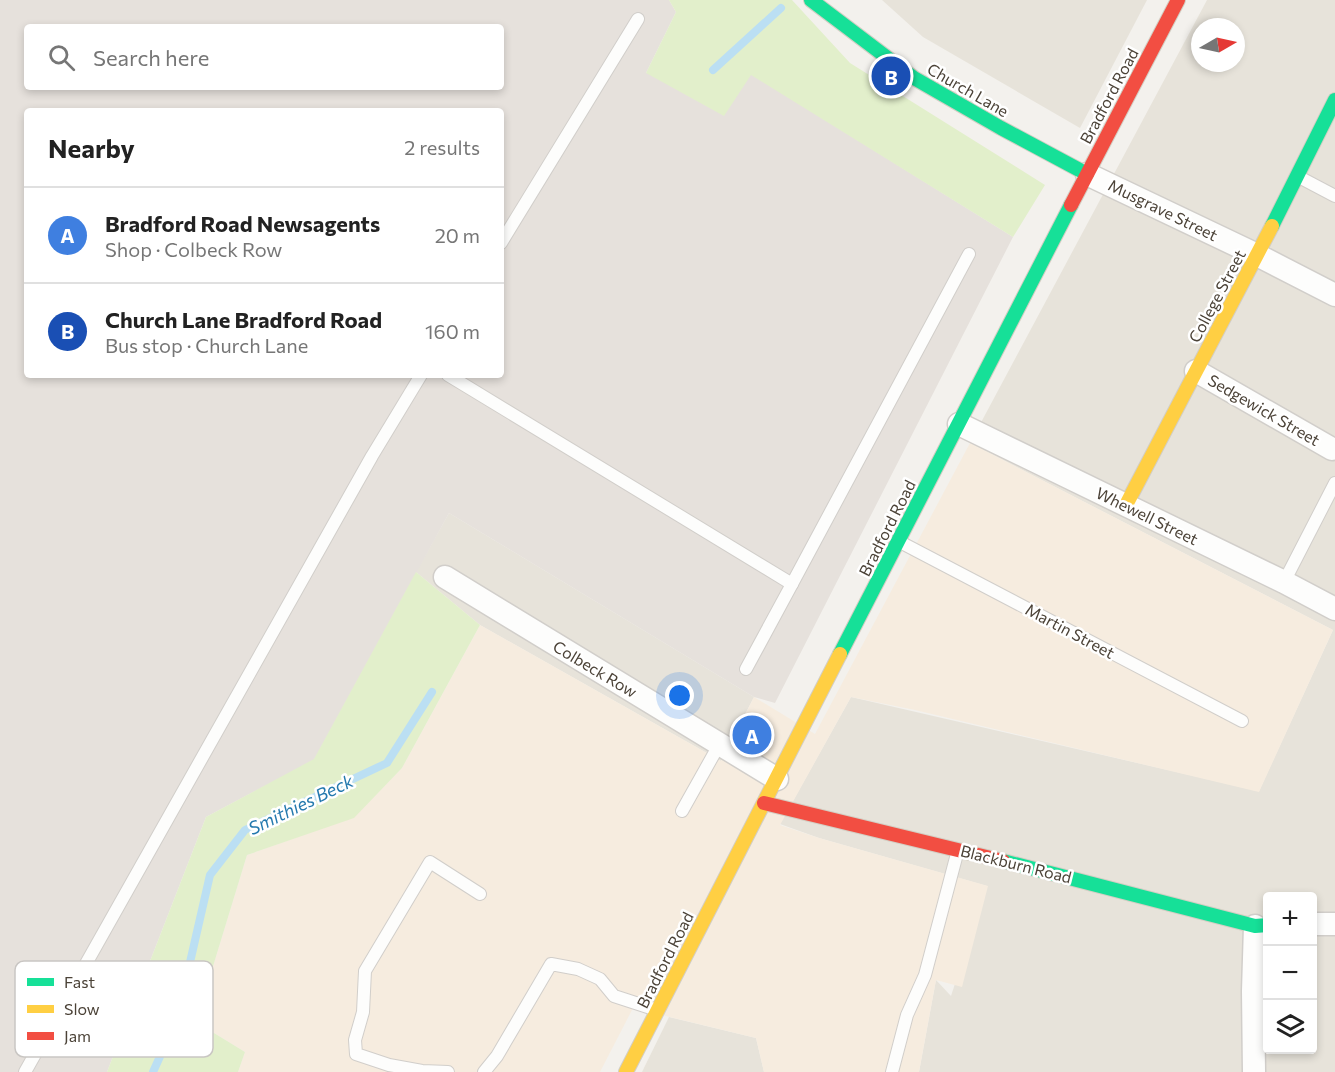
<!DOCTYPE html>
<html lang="en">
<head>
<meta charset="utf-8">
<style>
  :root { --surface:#fff; --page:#f6f6f6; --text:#222; --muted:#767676; --line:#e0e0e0; --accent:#867f77 }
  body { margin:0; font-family:Commissioner,sans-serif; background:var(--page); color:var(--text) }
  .controls { position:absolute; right:18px; bottom:18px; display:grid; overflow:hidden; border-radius:6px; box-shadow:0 3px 9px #0003 }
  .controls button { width:54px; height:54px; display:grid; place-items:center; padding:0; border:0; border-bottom:2px solid var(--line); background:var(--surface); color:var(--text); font:30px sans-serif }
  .compass { position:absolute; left:1191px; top:18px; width:54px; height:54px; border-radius:50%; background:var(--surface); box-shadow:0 3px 9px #0003; rotate:81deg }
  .you { position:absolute; left:680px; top:696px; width:21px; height:21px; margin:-15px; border:4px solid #fff; border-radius:50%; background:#1a73e8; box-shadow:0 0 0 9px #1a73e833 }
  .badge { display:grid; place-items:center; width:39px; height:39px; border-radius:50%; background:var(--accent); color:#fff; font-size:20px; font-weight:700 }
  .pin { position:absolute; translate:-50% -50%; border:3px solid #fff; box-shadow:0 2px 6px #0006 }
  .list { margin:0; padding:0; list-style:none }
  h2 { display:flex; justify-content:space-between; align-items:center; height:78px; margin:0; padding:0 24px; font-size:26px }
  h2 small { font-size:20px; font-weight:400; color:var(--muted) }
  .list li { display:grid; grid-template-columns:39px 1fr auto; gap:18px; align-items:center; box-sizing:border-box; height:96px; padding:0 24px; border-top:2px solid var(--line) }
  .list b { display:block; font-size:22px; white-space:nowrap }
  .list p { margin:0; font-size:20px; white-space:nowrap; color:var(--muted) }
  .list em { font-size:20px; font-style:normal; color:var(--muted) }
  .icon { flex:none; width:33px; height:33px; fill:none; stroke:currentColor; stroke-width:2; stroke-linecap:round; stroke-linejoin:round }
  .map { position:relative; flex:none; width:1335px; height:1072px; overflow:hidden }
  .search { position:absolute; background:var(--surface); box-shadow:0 3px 9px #0003; left:24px; top:24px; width:480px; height:66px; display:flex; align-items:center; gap:15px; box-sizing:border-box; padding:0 21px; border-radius:6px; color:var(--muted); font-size:22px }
  .panel { position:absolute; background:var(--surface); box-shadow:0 3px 9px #0003; left:24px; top:108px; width:480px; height:270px; border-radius:6px }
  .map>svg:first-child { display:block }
  .residential { fill:#e7e3da; fill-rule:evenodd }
  .commercial { fill:#f6ecdf }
  .industrial { fill:#e6e1dc; fill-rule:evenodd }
  .green { fill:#e2efcb }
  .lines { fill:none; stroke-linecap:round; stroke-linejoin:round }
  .stream { stroke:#bbdff3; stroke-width:8 }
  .lane-casing { stroke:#d1ceca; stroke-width:14 }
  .street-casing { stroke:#d1ceca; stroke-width:25 }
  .fast-casing { stroke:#d3cec3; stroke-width:16 }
  .slow-casing { stroke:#d3cec3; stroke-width:16 }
  .jam-casing { stroke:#d3cec3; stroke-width:16 }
  .lane { stroke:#fdfdfc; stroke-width:12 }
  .street { stroke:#fdfdfc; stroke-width:22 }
  .fast { stroke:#16e098; stroke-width:14 }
  .slow { stroke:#ffcf43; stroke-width:14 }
  .jam { stroke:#f24e42; stroke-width:14 }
  .labels { text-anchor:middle; stroke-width:5; stroke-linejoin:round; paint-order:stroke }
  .street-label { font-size:16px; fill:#4b4237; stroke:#fff }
  .water-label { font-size:18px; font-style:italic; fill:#2479ae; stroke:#fff }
  .key { fill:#fff; stroke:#c9c6c3; stroke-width:1.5 }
  .key-label { font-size:16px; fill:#4b4237 }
</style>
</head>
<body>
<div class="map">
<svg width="1335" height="1072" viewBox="0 0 1335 1072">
  <rect width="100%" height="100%" fill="#f3f1ed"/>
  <g class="residential">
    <path d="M882,0h265l-67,128 -157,-91z"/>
    <path d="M1207,0h128v1072h-416l17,-92 15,16 36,-110 -168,-48 -39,-14 71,-127 408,94 74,-161 -363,-187zM1200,27h36v36h-36zM1268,896h44v154h-44z"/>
    <path d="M449,513l305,184 -33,64 -241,-136 -64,-53z"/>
    <path d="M669,1017l87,21 8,34h-122z"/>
  </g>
  <path class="commercial" d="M970,443l363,187 -74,162 -344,-82 -64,-13 -71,128 39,13 169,48 -26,101 -26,-7 -17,92h-155l-8,-34 -123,-30 -33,64h-362l7,-20 -49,-30 51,-167 107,-38 48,-49 78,-143 241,136 33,-64 61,37z"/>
  <path class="industrial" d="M0,0h669l7,12 -30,61 105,1 262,163 -238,466 -21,-6 -305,-184 -135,247 -108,57 -99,255h-107zM27,27h474v60h-474zM27,111h474v264h-474z"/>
  <g class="green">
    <path d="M669,0h123l58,63 195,122 -32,52 -262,-162 -27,41 -78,-43 30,-61z"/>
    <path d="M416,572l64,53 -78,143 -48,50 -107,37 -51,167 49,30 -7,20h-131l99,-255 108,-58z"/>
  </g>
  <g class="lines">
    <g class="stream">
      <path d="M713,70l68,-62"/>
      <path d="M153,1072l24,-53 33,-144 35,-45 142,-67 45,-71"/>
    </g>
    <g class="lane-casing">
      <g id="lane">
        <path d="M1299,177l36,19"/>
        <path d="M501,243l137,-224"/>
        <path d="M448,375l344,209 177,-330"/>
        <path d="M900,542l342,179"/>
        <path d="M1284,582l51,-99"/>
        <path d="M746,669l46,-85"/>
        <path d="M682,811l37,-66"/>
        <path d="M25,1072l347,-616 49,-81"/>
        <path d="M448,1072l-26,-1 -33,-6 -33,-11 -1,-14 8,-28 2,-41 65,-109 50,32"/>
        <path d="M484,1072l13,-16 54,-92 27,5 22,10 14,17 43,14"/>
        <path d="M892,1072l15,-57 18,-40 33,-125"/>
      </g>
    </g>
    <g class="street-casing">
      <g id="street">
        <path d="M1087,174l170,81 78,40"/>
        <path d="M1196,371l136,78"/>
        <path d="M959,424l325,158 51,27"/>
        <path d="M445,577l332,202"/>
        <path d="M1312,924h23"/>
        <path d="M1254,1072l-1,-81 2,-65"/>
      </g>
    </g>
    <g class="fast-casing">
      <g id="fast">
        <path d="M811,0l103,78 87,50 86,46"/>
        <path d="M1272,226l63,-126"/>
        <path d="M840,654l231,-449"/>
        <path d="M1003,861l252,65 13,-1"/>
      </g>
    </g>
    <g class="slow-casing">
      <g id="slow">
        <path d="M1126,505l146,-279"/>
        <path d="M626,1072l214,-418"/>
      </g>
    </g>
    <g class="jam-casing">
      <g id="jam">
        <path d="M1071,205l107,-205"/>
        <path d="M764,803l239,58"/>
      </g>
    </g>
    <use href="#lane" class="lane"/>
    <use href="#street" class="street"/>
    <use href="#fast" class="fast"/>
    <use href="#slow" class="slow"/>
    <use href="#jam" class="jam"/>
  </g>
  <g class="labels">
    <g class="street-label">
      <text transform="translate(968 90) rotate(30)" y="6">Church Lane</text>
      <text transform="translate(1109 96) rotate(-62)" y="6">Bradford Road</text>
      <text transform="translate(1163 210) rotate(26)" y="6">Musgrave Street</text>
      <text transform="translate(1217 296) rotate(-62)" y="6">College Street</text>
      <text transform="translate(1264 410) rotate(30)" y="6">Sedgewick Street</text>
      <text transform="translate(1147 516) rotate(26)" y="6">Whewell Street</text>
      <text transform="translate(887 528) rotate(-63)" y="6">Bradford Road</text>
      <text transform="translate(1070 631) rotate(28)" y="6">Martin Street</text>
      <text transform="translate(595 669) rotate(31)" y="6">Colbeck Row</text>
      <text transform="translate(1016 864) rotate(14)" y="6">Blackburn Road</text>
      <text transform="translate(665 960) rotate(-63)" y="6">Bradford Road</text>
    </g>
    <g class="water-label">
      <text transform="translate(301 805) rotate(-26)" y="6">Smithies Beck</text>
    </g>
  </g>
  <rect x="15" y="961" width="198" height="96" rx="9" class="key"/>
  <rect x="27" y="978" width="27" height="8" fill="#16e098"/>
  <rect x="27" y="1005" width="27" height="8" fill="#ffcf43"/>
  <rect x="27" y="1032" width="27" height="8" fill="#f24e42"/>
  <g class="key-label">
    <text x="64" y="988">Fast</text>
    <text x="64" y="1015">Slow</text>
    <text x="64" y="1042">Jam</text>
  </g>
</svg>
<div class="controls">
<button>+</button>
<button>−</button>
<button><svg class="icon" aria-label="layers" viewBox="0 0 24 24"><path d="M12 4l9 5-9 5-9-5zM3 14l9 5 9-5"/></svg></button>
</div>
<svg class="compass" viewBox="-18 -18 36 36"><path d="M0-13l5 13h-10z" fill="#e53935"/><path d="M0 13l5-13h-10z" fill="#767676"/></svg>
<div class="you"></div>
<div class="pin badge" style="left:752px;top:735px;background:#3f7fe0">A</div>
<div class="pin badge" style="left:891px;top:76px;background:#1a4fb4">B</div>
<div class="search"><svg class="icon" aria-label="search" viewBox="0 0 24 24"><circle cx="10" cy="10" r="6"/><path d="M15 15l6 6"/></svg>Search here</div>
<section class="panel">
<h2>Nearby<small>2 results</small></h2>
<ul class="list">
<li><span class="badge" style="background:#3f7fe0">A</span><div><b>Bradford Road Newsagents</b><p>Shop · Colbeck Row</p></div><em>20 m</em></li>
<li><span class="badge" style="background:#1a4fb4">B</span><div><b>Church Lane Bradford Road</b><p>Bus stop · Church Lane</p></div><em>160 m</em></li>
</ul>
</section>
</div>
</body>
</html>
